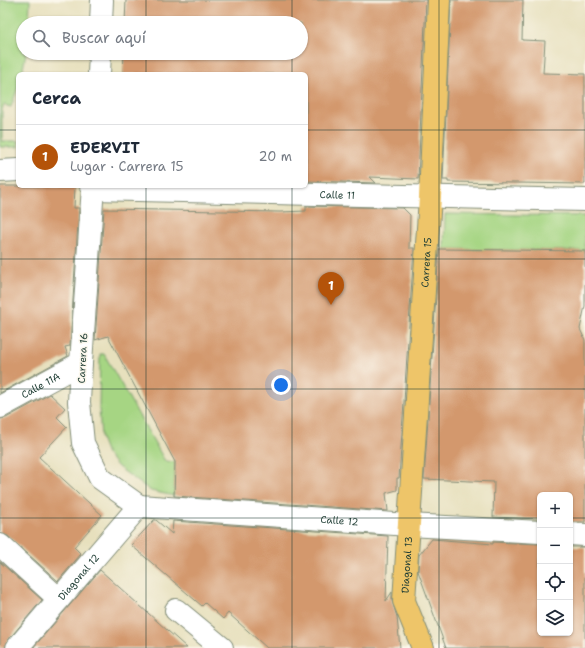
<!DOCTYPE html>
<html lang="es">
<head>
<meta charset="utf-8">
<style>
  :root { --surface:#fff; --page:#f2f2f3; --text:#1f2937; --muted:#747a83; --line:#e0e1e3; --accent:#b45309 }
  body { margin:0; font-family:"Shantell Sans",sans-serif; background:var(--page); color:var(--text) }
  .controls { position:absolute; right:12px; bottom:12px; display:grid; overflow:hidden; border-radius:6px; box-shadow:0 1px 3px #0004 }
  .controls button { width:36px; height:36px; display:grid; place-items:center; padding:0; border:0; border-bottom:1px solid var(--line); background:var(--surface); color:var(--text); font:20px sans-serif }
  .you { position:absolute; left:281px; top:385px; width:14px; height:14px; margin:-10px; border:3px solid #fff; border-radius:50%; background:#1a73e8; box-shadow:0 0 0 6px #1a73e833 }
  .badge { display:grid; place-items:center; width:26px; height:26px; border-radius:50%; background:var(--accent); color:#fff; font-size:13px; font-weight:700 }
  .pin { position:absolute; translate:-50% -33px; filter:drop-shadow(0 1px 2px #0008) }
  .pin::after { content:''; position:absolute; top:21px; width:14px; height:12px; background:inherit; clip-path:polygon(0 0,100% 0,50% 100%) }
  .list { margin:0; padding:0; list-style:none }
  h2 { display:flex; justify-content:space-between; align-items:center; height:52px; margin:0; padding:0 16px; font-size:17px }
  h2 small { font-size:13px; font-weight:400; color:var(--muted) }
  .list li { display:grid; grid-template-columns:26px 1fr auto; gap:12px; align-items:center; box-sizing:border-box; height:64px; padding:0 16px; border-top:1px solid var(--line) }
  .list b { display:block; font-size:15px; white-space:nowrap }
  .list p { margin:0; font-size:13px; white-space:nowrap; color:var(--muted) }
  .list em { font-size:13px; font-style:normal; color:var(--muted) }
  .icon { flex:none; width:22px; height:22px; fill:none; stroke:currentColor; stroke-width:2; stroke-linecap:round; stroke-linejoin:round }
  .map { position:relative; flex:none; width:585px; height:648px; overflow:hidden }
  .search { position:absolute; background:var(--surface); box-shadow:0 1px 3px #0004; left:16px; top:16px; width:292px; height:44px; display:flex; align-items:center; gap:10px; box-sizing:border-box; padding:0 14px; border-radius:22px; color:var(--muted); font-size:15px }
  .panel { position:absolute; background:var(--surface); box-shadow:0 1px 3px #0004; left:16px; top:72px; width:292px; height:116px; border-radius:6px }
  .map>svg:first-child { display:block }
  .green { fill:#a6d583; stroke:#62895c }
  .building { fill:#d3986d }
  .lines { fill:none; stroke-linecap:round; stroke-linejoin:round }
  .minor-casing { stroke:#838e78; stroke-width:24 }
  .major-casing { stroke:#838e78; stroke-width:24 }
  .minor { stroke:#fff; stroke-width:22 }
  .major { stroke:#eec569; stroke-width:22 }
  .grid { fill:none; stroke:#1f3d34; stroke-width:1; stroke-opacity:0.55 }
  .labels { text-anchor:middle; stroke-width:3; stroke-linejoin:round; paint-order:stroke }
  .street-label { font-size:10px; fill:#1f3d34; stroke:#fbf7ec }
</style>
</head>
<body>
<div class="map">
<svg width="585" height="648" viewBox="0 0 585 648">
  <rect width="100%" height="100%" fill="#fbf7ec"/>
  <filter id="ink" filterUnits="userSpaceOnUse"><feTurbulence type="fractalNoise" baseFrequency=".025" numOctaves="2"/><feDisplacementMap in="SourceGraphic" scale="8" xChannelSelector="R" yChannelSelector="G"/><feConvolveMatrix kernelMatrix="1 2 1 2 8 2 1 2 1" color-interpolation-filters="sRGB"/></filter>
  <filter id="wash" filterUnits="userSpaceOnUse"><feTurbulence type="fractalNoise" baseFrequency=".012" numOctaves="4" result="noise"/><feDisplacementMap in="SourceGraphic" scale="16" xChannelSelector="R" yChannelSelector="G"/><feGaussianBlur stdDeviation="0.9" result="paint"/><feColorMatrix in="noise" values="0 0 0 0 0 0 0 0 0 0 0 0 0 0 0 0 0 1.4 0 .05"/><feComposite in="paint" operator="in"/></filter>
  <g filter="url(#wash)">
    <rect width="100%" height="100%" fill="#e7e0bd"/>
    <g class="green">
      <path d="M0,0h30l-1,23h-6v30h3l-4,21h-4v13l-7,20 -7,-2 -2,4v32h16v6h-18z"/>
      <path d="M445,214l140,2v35l-141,-2z"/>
      <path d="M100,354h4l61,107 10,1 -1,34 -23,-5 -33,-24 -11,-13 -6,-16 -2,-30z"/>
    </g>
    <g id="blocks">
      <g class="building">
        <path d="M126,0h300l-8,179 -48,-2 6,6 -70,-2v-107h-183l1,-21h177v-30h-176z"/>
        <path d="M451,0h72l-1,40 23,1 -2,32 42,1v110l-137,-2v-2h-5z"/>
        <path d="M0,186h75l-1,22h5l-9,138 -5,1 3,9 -68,37z"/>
        <path d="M306,206l97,2 7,7 -1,33h5l-15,230h-2v12l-11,3 2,18 -214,-15 1,-34 -67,-126 -13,4 9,-131 176,3 26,-1z"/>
        <path d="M439,249l146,2v55l-5,23 5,11v182h-15v-27h-30v24l-47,-2 1,-35 -70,-3z"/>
        <path d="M50,394l15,14 -8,9 10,10 -28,30 63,58 -28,32 7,7 -23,27 -50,-45 -8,-3v-114l6,-1z"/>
        <path d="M154,520h2l16,14 1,-13 215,15 -2,65 6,-9v9l5,16 3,31h-133l-39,-35 -5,6 -18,-16 -3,3 -71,-61z"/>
        <path d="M432,539l61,5v-2l47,2v89h30v-86h15v101h-139l-28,-77 1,-16z"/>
        <path d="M0,562l42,38 -34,40 -3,8h-5z"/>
        <path d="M100,570l87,78h-154z"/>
      </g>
    </g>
  </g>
  <g filter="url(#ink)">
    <use href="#blocks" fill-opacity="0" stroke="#838e78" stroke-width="1"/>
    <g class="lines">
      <g class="minor-casing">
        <g id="minor">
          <path d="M101,23l1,-23"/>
          <path d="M99,74l1,-21"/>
          <path d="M0,171l18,-1"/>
          <path id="s1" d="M91,186l2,3 492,11"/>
          <path d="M93,186l-12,177 -2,39 4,41 17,35 39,28"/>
          <path id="s2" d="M0,407l81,-44"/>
          <path id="s3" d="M139,506l270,19 131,7"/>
          <path d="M570,534l15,1"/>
          <path d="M0,545l59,54"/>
          <path d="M176,610l46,38"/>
          <path id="s4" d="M17,648l122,-142"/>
        </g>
      </g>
      <g class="major-casing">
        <g id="major">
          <path id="s5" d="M423,648l-19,-47 26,-404 9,-197"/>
        </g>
      </g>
      <use href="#minor" class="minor"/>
      <use href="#major" class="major"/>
    </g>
  </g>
  <path class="grid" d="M146,0v23M292,0v23M439,0v648M146,53v21M292,53v21M0,130h18M306,130h279M146,186v462M292,186v462M0,259h585M0,389h585M0,518h540M570,518h15"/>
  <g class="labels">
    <g class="street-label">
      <text dy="4" stroke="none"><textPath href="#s1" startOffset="248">Calle 11</textPath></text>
      <text dy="4" stroke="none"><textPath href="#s5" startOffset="390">Carrera 15</textPath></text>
      <text transform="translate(82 358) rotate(-87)" y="4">Carrera 16</text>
      <text dy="4" stroke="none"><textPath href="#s2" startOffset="46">Calle 11A</textPath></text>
      <text dy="4" stroke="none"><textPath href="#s3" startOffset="201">Calle 12</textPath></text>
      <text dy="4" stroke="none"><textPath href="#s5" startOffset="87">Diagonal 13</textPath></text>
      <text dy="4" stroke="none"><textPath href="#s4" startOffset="94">Diagonal 12</textPath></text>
    </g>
  </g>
</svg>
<div class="controls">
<button>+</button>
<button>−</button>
<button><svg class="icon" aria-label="locate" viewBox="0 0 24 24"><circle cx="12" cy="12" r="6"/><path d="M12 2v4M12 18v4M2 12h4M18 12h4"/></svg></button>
<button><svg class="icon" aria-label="layers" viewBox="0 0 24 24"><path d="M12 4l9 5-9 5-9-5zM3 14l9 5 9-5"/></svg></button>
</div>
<div class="you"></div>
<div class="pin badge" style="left:331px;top:305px">1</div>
<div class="search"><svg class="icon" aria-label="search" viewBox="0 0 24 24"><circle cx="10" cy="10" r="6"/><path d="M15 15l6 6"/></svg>Buscar aquí</div>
<section class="panel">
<h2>Cerca<small></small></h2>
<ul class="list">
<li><span class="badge">1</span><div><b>EDERVIT</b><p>Lugar · Carrera 15</p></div><em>20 m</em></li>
</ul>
</section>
</div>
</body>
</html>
